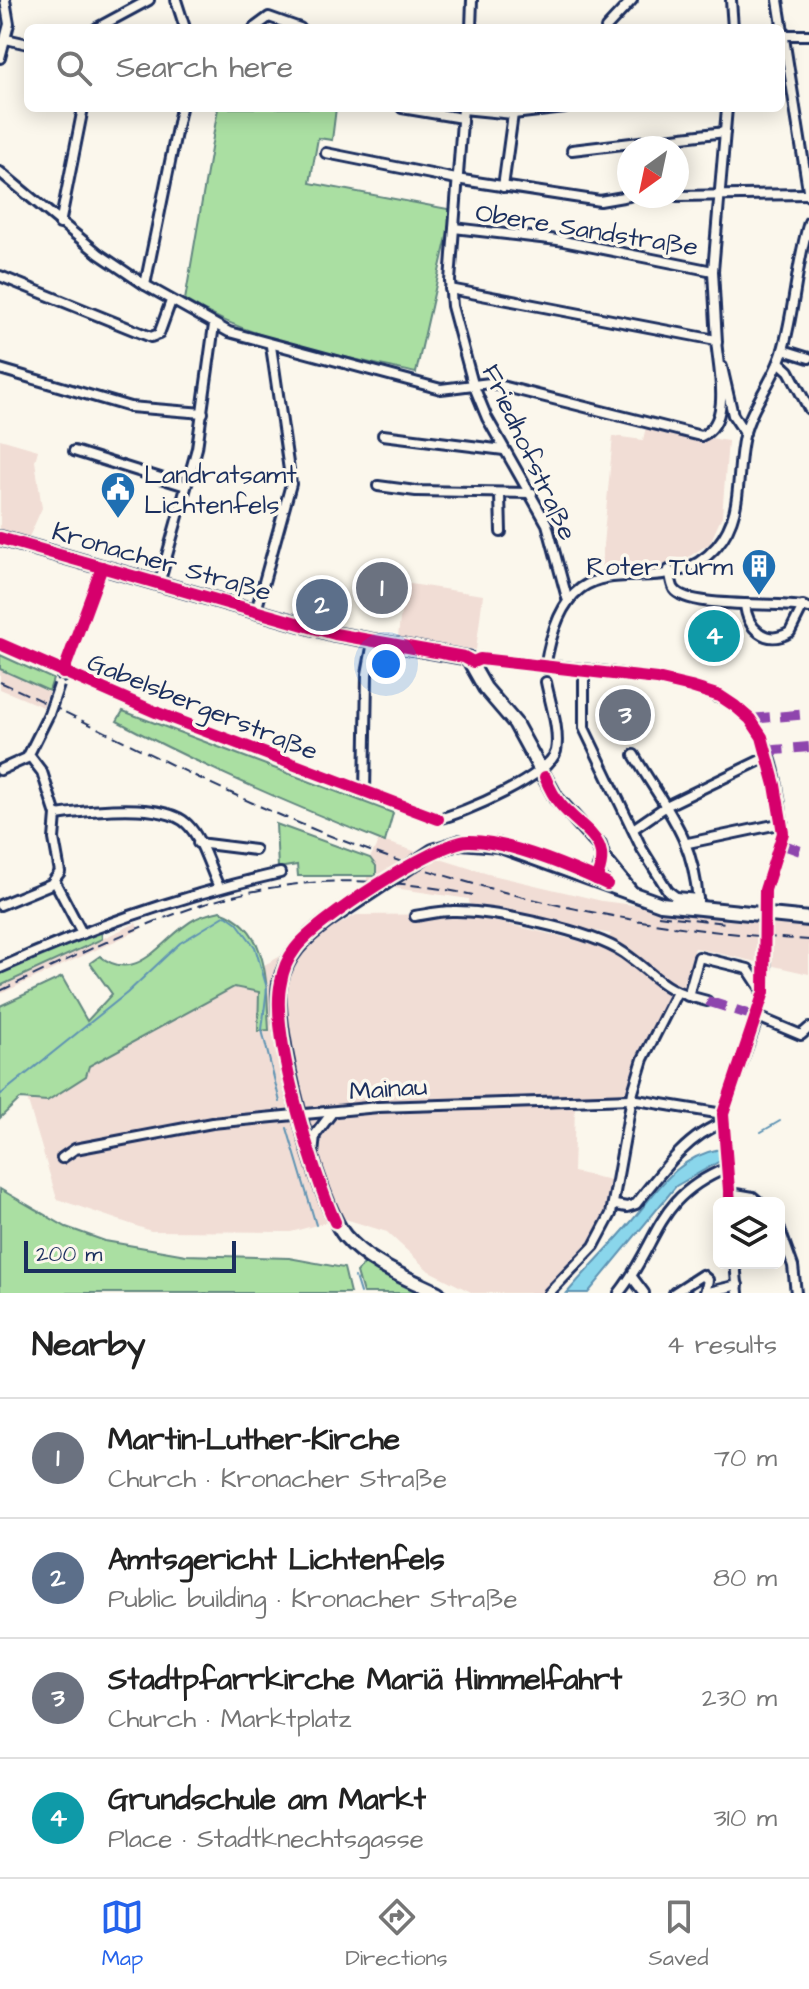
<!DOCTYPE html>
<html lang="en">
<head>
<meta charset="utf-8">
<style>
  :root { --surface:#fff; --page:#f6f6f6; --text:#222; --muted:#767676; --line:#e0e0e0; --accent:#2563eb }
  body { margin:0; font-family:"Architects Daughter",sans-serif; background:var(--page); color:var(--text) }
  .controls { position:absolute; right:24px; bottom:24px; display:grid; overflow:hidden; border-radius:12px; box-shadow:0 4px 20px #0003 }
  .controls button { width:72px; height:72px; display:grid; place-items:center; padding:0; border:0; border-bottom:2px solid var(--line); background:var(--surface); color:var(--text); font:40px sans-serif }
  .compass { position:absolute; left:617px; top:136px; width:72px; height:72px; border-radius:50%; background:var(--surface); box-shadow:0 4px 20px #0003; rotate:213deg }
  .scale { position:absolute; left:24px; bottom:20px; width:212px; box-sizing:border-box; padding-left:8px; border:4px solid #1b2f5e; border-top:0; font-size:22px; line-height:28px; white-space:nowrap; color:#1b2f5e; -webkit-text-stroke:6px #fbf7ec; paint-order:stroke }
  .you { position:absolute; left:386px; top:664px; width:28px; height:28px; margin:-20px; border:6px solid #fff; border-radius:50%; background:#1a73e8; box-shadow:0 0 0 12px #1a73e833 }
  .badge { display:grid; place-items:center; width:52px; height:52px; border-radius:50%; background:var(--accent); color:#fff; font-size:26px; font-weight:700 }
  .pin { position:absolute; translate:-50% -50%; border:4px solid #fff; box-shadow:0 2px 8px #0006 }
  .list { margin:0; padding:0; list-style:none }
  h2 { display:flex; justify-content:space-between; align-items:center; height:104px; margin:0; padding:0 32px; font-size:34px }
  h2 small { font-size:26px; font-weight:400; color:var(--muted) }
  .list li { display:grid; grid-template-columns:52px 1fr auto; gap:24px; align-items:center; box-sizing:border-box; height:120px; padding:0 32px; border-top:2px solid var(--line) }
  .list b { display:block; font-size:30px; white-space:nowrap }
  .list p { margin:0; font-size:26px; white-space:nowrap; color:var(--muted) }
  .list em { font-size:26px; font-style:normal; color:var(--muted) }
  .icon { flex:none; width:44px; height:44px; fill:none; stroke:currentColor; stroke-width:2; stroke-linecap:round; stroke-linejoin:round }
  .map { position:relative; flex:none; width:809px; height:1293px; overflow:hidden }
  .search { position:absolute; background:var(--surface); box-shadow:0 4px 20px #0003; left:24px; right:24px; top:24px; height:88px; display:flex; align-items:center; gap:20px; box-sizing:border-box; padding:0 28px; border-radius:12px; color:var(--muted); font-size:30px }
  .sheet { height:584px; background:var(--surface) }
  nav { display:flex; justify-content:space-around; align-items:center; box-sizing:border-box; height:112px; border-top:2px solid var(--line); background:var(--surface); font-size:22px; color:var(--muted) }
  nav a { display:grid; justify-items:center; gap:4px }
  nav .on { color:var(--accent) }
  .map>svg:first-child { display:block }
  .built { fill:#f1ddd5 }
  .green { fill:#aadfa2; stroke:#628780; stroke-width:2 }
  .water { fill:#8ad6eb; stroke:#5e93b3; stroke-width:2 }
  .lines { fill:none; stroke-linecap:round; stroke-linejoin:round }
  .stream { stroke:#5e93b3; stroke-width:2 }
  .street-tunnel { stroke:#cecfd0; stroke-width:8; stroke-dasharray:8 4; stroke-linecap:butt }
  .street-casing { stroke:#1b2f5e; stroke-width:14 }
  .secondary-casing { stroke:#1b2f5e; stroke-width:18 }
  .street { stroke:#fbf7ec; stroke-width:8 }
  .secondary { stroke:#fbf7ec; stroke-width:12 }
  .rail { stroke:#1b2f5e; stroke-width:2; stroke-dasharray:12 6; stroke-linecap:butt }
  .street-bridge-casing { stroke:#1b2f5e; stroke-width:14; stroke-linecap:butt }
  .secondary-bridge-casing { stroke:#1b2f5e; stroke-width:18; stroke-linecap:butt }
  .street-bridge { stroke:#fbf7ec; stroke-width:8 }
  .secondary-bridge { stroke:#fbf7ec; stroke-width:12 }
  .quiet { stroke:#8e44ad; stroke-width:10; stroke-dasharray:20 10; stroke-linecap:butt }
  .cycleway-casing { stroke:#fbf7ec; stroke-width:17 }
  .cycleway { stroke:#d6006c; stroke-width:12 }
  .labels { text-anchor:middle; stroke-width:7; stroke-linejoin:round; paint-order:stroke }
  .street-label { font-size:26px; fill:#1b2f5e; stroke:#fbf7ec }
  .poi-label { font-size:26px; fill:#1b2f5e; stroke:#fbf7ec; text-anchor:start }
</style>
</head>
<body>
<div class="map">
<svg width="809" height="1293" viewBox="0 0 809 1293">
  <rect width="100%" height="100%" fill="#fbf7ec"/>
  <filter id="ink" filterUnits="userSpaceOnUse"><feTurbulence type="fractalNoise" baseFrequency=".0125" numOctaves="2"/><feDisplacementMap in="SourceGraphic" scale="16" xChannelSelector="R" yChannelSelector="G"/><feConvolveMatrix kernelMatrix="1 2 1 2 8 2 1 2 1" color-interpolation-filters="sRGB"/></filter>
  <g filter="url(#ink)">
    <g class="built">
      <path d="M646,427l82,14 -6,75 -12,27 -32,21 -77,3 12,-131 30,4z"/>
      <path d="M0,439l38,11 -3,11 7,47 -13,29 -29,-8z"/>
      <path d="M404,583l79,12 -7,55 -78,-13z"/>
      <path d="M0,669l49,22 -6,16 -43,-18z"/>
      <path d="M379,840l109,34 114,27 171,22 36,1v50l-114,-26 -12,45 -76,-53 4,-6 -127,-23 -14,-3 -1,-9 -102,-15v-8l9,-1 -6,-17z"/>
      <path d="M465,914l131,31 33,15 42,36 -40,97 -100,4 1,11 43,-1 -2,65 43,9 -12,42 -8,14 -49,56h-74l-44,-22 -42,-39 -45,-14 -51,14 -140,-1 -94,-32 -31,-104 330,-180z"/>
      <path d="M136,923l3,7 -139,64v-8z"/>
    </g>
    <g class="green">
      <path d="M218,108h118l-4,32 -14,-2 -8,45 143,27 -37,163c-80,-19 -161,-30 -231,-73z"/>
      <path d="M0,655l53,24 -4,12 -49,-22z"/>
      <path d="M123,711l270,102 -8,29c-91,-36 -182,-75 -268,-121z"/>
      <path d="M276,824l94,34 6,8v10h-78l-1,-11 -19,3z"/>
      <path d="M220,911c51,17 46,76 49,119l-11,1 1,-39 -25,-5 -145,79 -3,10 -39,25 -27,-2 -20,19v-112l62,-29 25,44 25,-27 -22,-31 10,-7c38,31 64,-21 95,-37 7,-4 17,-6 25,-8z"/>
      <path d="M101,929l1,10 -102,47v-13z"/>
      <path d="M0,1189l66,38 39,14 81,14 103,3 55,10 6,25h-350z"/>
      <path d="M364,1264l57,29h-58l-6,-21z"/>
    </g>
    <path class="water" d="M720,1149v12l-44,25 -88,107h-21c20,-24 43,-46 63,-70 27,-32 46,-66 90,-74z"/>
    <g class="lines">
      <g class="stream">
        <path d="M0,1095l127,-102 53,-50 46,-28 11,8 18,24 12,41 -5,42 18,72"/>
        <path d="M287,1128l29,97"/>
        <path d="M761,1132l19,-11"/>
        <path d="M355,1277l5,16"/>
      </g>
      <path class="street-tunnel" d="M764,911l2,53"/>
      <g class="street-casing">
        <g id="street">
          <path d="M176,0l9,28"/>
          <path d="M731,0l2,28"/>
          <path d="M778,0l31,196"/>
          <path d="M97,28l52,-28"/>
          <path d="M254,28l15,-11 31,11"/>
          <path d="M471,28l1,-28"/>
          <path d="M606,28l26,-28"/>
          <path d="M786,35h23"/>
          <path d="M6,39l22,5"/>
          <path d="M0,58l9,-34 -4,-24"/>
          <path d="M402,108l60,10"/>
          <path d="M463,108l-13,173 2,25 21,78 14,34 60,106 20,74"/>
          <path d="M463,109l50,5 52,-6"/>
          <path d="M572,150l153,-18"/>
          <path d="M326,153l130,26 144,22 29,-5"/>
          <path d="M0,172l99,82 46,31 84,47 212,57 49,-6 211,53c32,-13 17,-68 15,-96"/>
          <path d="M503,187l10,-73"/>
          <path d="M677,196l132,-2"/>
          <path d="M60,224l23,-116"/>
          <path d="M454,228l104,12 155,31"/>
          <path d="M0,276l151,61 8,-3 12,-33"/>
          <path d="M145,285l36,-177"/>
          <path d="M450,289l266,51"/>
          <path d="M717,342l-4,-71 14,-163"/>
          <path d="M783,350l26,8"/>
          <path d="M779,362l10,9 20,38"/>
          <path d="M722,367l11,48 12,18"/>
          <path d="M0,369l130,38 73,6"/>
          <path d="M383,435l121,15"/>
          <path d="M74,451l112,35"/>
          <path d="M378,486l38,5 116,2"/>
          <path d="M500,495l1,37"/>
          <path d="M669,570c2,6 2,14 5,19 14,21 109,12 135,19"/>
          <path d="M159,584l38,-136 17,-123"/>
          <path d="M745,604c2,24 21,43 45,28l13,-26"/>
          <path d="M256,611l35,-127 -20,-138"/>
          <path d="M0,644l158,69 280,106c24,-5 112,-43 118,-68 4,-20 -6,-49 -10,-69"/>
          <path d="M473,662l7,-3c67,9 225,11 270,59 21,24 29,73 32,104 4,28 -20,56 -18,88"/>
          <path d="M545,668c24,-152 111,-51 172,-122 28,-33 18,-72 27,-110 7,-30 29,-54 38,-83 13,-43 14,-89 27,-131"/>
          <path d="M584,671v57l58,121 26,42 8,6 22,2"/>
          <path d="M62,677l40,-110"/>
          <path d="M634,755c31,54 59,79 64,146"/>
          <path d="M0,770l27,-12 22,-44"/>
          <path d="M365,794l2,-120 6,-32"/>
          <path d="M56,815c32,-4 107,-14 131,9 15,14 23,45 32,63"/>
          <path d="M633,829l35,-24 99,-48"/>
          <path d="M198,843l57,7"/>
          <path d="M688,843l95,-20"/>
          <path d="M55,882l27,51"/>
          <path d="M0,905l51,-21 9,-12 -6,-33 2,-24 -14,-43 -13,-17"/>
          <path d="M415,916c12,-2 25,-5 37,-5 40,-1 140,20 172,42 37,26 34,36 83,48"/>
          <path d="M0,968c90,-41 184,-73 280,-95"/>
          <path d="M688,996l11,-39 49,12 15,23"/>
          <path d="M758,1017l43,18 8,-7"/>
          <path d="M313,1154l2,-19 16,-21"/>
          <path d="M62,1158l13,-9 137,-26 166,-16 253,-8 92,15"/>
          <path d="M730,1193l23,4 7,6"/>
          <path d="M730,1203l-7,-89 35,-97 8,-53"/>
          <path d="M615,1205l12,2 9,-3c23,-29 51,-69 87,-81"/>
          <path d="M779,1227l14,39 3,27"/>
          <path d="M735,1263l3,30"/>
          <path d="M632,1277l12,16"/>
          <path d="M549,1293l45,-47 17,-32 22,-122 10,-33 33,-65"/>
          <path d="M619,1293c42,-53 35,-95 108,-125"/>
          <path d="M674,1293l28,-18 6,5 -3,13"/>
          <path d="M705,1293l33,-8"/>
        </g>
      </g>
      <g class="secondary-casing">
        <g id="secondary">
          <path d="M0,538l335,96 133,24 17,30 30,35 41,75 43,47 4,13 -7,21"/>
          <path d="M461,842l37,3 163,59 148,15"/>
          <path d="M603,858l28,34"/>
          <path d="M327,921c-23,17 -41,34 -47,62 -9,43 37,219 65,253 24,28 60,41 93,57"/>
        </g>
      </g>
      <use href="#street" class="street"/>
      <use href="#secondary" class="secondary"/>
      <g class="rail">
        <path d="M0,682c105,47 207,104 313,147 160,65 325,100 496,111"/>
        <path d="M658,915l67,8"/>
        <path d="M0,991c175,-81 275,-137 473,-96"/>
      </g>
      <g class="street-bridge-casing">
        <path id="street-bridge" d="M49,714l10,-29"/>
      </g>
      <g class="secondary-bridge-casing">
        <path id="secondary-bridge" d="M327,921l106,-70 28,-9"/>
      </g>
      <use href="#street-bridge" class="street-bridge"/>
      <use href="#secondary-bridge" class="secondary-bridge"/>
      <g class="quiet">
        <path d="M750,719l59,-5"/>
        <path d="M767,757l8,-7 34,-3"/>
        <path d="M781,844l28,10"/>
        <path d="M707,1001l51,16"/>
      </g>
      <g class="cycleway-casing">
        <g id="cycleway">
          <path d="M0,538l335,96 129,23 9,5 7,-3 177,20 34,8 29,9 15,10 15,13 12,18 13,48 8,48 -18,57 -1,102 -41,122 7,89"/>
          <path d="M0,644l158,69 280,106"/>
          <path d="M63,673l39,-106"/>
          <path d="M545,777c4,10 9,20 16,28 22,26 53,35 35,74"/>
          <path d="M335,1222c-22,-48 -66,-190 -54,-240 2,-12 7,-24 14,-33 19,-27 141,-107 173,-108 40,-1 102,26 139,43"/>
        </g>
      </g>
      <use href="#cycleway" class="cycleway"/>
    </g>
  </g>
  <defs>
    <g id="civic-pin" transform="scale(1.8)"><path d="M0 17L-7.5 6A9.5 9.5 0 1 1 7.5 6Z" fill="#1f6fb2" stroke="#fbf7ec"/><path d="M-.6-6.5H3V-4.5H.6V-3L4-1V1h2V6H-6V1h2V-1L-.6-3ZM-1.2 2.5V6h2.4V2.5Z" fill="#fff"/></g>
    <g id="building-pin" transform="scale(1.8)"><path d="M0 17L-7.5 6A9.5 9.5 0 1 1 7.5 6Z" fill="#1f6fb2" stroke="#fbf7ec"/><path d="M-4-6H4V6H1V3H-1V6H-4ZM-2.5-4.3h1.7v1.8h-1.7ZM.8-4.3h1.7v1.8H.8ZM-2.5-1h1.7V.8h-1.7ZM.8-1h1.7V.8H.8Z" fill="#fff"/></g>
  </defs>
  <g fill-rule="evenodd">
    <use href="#civic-pin" x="118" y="489"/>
    <use href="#building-pin" x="759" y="566"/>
  </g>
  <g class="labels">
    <g class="street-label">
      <text transform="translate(587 229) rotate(9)" y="9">Obere Sandstraße</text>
      <text transform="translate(530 452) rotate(65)" y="9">Friedhofstraße</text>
      <text transform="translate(162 561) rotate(16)" y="9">Kronacher Straße</text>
      <text transform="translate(203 706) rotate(22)" y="9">Gabelsbergerstraße</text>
      <text transform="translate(388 1088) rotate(-4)" y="9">Mainau</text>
    </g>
    <g class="poi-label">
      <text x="144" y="483">Landratsamt<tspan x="144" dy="30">Lichtenfels</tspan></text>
      <text x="733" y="575" text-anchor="end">Roter Turm</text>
    </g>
  </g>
</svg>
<div class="controls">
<button><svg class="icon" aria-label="layers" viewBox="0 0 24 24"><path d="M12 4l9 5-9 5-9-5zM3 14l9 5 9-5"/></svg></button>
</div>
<svg class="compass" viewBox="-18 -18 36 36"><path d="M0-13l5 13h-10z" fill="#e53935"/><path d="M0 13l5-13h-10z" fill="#767676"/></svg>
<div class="scale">200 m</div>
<div class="you"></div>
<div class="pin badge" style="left:382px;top:588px;background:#6b7280">1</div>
<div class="pin badge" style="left:322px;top:605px;background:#5c6f8a">2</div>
<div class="pin badge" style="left:625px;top:715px;background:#6b7280">3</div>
<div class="pin badge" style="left:714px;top:636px;background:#0f9aa8">4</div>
<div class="search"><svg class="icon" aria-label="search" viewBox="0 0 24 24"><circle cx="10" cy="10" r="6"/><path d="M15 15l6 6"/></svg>Search here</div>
</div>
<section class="sheet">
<h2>Nearby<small>4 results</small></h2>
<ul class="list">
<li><span class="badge" style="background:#6b7280">1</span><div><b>Martin-Luther-Kirche</b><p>Church · Kronacher Straße</p></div><em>70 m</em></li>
<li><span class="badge" style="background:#5c6f8a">2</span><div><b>Amtsgericht Lichtenfels</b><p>Public building · Kronacher Straße</p></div><em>80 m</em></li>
<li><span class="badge" style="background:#6b7280">3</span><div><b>Stadtpfarrkirche Mariä Himmelfahrt</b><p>Church · Marktplatz</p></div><em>230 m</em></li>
<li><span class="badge" style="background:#0f9aa8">4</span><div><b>Grundschule am Markt</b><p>Place · Stadtknechtsgasse</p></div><em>310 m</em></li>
</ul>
</section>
<nav>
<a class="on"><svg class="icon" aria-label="map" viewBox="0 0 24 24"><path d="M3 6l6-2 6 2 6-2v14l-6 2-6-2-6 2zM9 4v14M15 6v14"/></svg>Map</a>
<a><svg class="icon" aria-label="directions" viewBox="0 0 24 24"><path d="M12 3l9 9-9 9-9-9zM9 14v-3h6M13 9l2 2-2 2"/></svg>Directions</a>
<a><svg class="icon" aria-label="saved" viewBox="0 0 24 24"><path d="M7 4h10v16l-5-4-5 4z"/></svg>Saved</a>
</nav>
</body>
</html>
